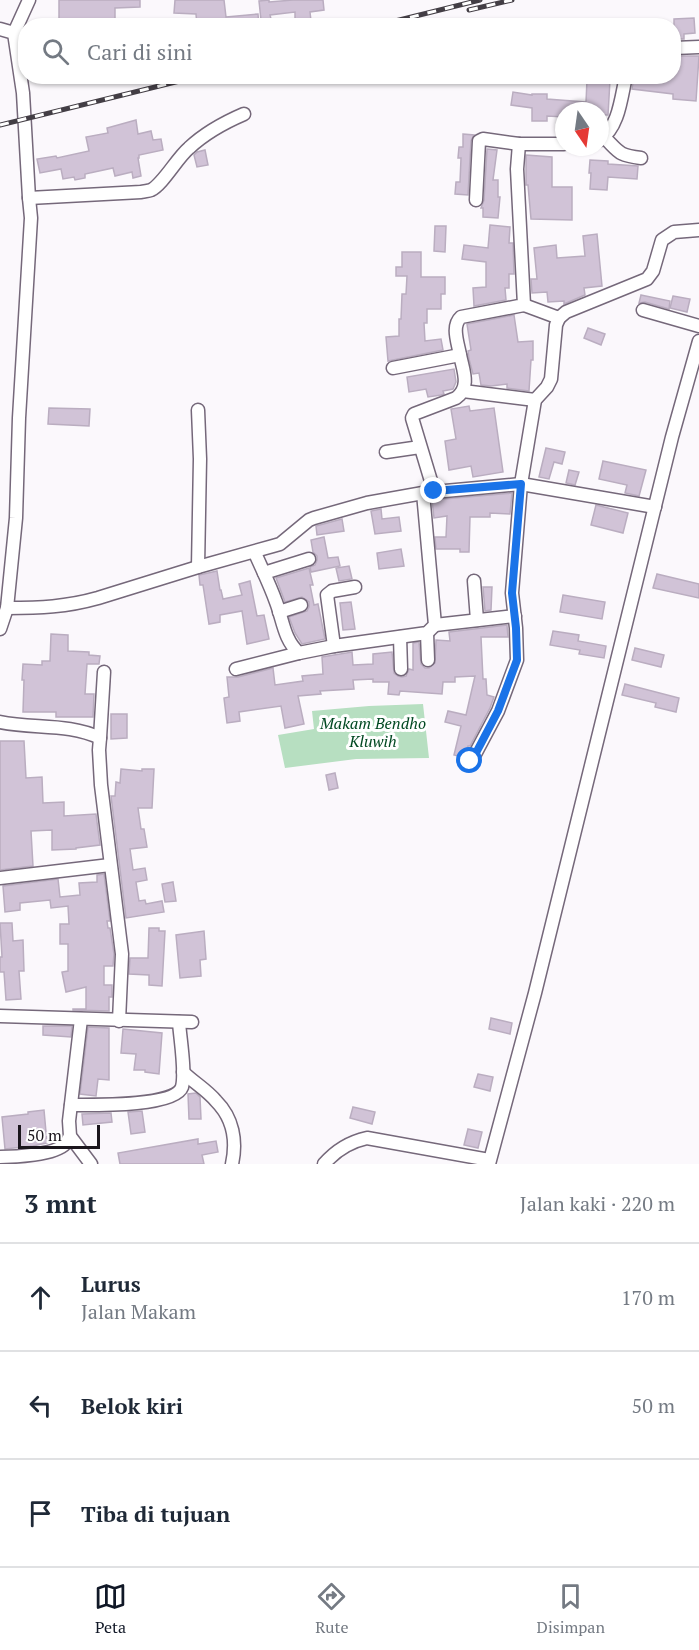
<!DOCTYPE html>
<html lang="id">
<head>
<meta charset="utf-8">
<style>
  :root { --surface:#fff; --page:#f2f2f3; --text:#1f2937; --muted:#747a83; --line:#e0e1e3; --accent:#111827 }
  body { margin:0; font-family:"PT Serif",serif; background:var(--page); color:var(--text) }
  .compass { position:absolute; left:555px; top:102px; width:54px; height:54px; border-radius:50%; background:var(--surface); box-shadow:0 2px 4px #0004; rotate:167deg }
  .scale { position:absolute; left:18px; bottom:15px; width:82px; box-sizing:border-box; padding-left:6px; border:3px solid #1b161d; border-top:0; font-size:16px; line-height:21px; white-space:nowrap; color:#1b161d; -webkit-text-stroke:4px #fff; paint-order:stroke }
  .stop { position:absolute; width:18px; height:18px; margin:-14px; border:4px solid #1a73e8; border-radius:50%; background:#fff }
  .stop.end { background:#1a73e8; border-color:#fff; box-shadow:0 2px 6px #0008 }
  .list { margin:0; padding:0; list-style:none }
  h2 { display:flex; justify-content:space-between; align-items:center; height:78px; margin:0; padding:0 24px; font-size:26px }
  h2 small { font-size:20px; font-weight:400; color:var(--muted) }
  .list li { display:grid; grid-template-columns:39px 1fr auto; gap:18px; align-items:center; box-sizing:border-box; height:108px; padding:0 24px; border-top:2px solid var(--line) }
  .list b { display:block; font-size:22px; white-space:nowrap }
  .list p { margin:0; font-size:20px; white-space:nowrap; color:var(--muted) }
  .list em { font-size:20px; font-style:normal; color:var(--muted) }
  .icon { flex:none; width:33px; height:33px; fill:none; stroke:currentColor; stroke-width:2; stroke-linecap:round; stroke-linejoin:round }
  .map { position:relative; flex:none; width:699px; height:1164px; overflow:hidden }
  .search { position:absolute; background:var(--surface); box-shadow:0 2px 4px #0004; left:18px; right:18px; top:18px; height:66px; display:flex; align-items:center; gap:15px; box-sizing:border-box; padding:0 21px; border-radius:24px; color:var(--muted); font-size:22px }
  .sheet { height:402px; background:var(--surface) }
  nav { display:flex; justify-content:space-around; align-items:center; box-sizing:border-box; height:84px; border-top:2px solid var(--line); background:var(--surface); font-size:16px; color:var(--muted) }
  nav a { display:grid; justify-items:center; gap:3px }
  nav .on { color:var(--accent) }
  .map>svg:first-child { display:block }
  .green { fill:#b7dfc1 }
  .building { fill:#d1c3d7; stroke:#baadc0; stroke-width:1.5 }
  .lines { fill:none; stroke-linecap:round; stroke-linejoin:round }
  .street-casing { stroke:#75687a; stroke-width:15 }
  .street { stroke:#fff; stroke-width:12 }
  .rail-casing { stroke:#433e45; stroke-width:5 }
  .rail { stroke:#fff; stroke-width:3; stroke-dasharray:9; stroke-linecap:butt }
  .route { stroke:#1a73e8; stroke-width:8 }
  .labels { text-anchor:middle; stroke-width:6; stroke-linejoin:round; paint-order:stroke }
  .park-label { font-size:16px; font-style:italic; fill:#004821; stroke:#fff }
</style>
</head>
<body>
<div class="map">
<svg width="699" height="1164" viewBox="0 0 699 1164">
  <rect width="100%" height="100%" fill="#fbf8fc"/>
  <path class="green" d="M423,704l6,54 -73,1 -71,9 -7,-33 36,-6 -2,-18 57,-5z"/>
  <g class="building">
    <path d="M59,0h81v7l-25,1v18h-56z"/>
    <path d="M175,0h49l2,17 32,-3 1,12h-62l-1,-12 -22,-1z"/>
    <path d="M269,0v2l24,-2h30l1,10 -14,2 1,9 -16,1v-10l-25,3 1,4 -10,1 -2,-19z"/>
    <path d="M694,18l1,15 -11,1v5h-10v-20z"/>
    <path d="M675,56h24l-3,45 -23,-2v-5l-41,-5 2,-13h40z"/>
    <path d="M587,80h23l-2,35h-8v-4h-36v6l-17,-1v5h-15v-13l-21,-3 2,-13 19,3v-1h15v5l39,3z"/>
    <path d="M136,120l2,14 13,-3 2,9 8,-1 2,11 -24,5v3h-1l3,18 -8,2 -1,-6 -17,4 -2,-8 -28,6v4l-10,2 -1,-3 -11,2 -2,-10 -21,4 -3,-14 19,-3 1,2 32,-7 -3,-14 22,-4 -1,-5z"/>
    <path d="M463,134l11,1 -3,6 -3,54 -13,-1 1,-12h4l1,-24h-3l1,-11h4z"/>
    <path d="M487,149l10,1 -4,30h5v17h2l-2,21 -15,-1v-9h-2l3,-8z"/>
    <path d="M205,150l3,15 -11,2 -3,-12 3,-3z"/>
    <path d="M526,155l26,2v30h20v33l-41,-1 -3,-34h-2z"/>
    <path d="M590,160l18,1v3l30,2 -1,13 -29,-2 -1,13 -17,-1 1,-16h-2z"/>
    <path d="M490,225l20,2 -1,16h4l1,31h-5v14h-4l1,12 -32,6 -1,-18 13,-1v-25l-24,-3 2,-14 24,3z"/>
    <path d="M435,226h11l-1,26 -11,-1z"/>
    <path d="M597,234l5,52 -18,2 1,7 -21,9v-3l-16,1 -1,-10 -15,1 -1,-14h6l-3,-31 22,-3 1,13 28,-2 -2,-20z"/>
    <path d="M402,252h19v25h24v17h-4v15h-14v14h-3l1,18 16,-2 2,11 -55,11 -2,-24 13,-1v-17h2l1,-25h4l1,-18h-11v-9h6z"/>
    <path d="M641,295l29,6 -1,8 -24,-7 -6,1z"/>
    <path d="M673,296l17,3 -3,13 -17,-4z"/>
    <path d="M514,315l4,27 15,-1v19h-2l-2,31 -22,-3v-4l-16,2 -10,-1 -2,-12 -6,1 -4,-15 -1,-8 3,-1 -4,-26z"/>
    <path d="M588,328l17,6 -4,11 -17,-7z"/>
    <path d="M454,369l2,13 -3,7 -10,2 1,3 -3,1 -13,2 -2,-8 -17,3 -2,-15z"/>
    <path d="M469,406l1,5 24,-3 9,64 -30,5 -2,-11 -22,4 -4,-29 11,-2 -5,-30z"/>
    <path d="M49,408l41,1 -1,17 -41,-2z"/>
    <path d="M546,448l19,4 -3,12 -8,-2 -5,17 -10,-2z"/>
    <path d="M603,461l43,9 -7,26 -14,-3 2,-8 -28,-6z"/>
    <path d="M569,470l10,2 -4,13 -9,-2z"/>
    <path d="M512,493l-2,21 -20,-1v4h-20l-1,35h-9v-3h-24l-1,-12h11l1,-21 -13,2 -2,-18z"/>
    <path d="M596,505l32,8 -5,20 -32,-8z"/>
    <path d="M381,509l1,10 17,-2 2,14 -26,3 -4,-23z"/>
    <path d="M342,519l2,12 -27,4 -1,-9z"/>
    <path d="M324,537l4,21 10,-1 2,9 -29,6 -1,-5 5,-2 2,-5v-4l-4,-4 -2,-12z"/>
    <path d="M401,549l3,17 -25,3 -2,-16z"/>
    <path d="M349,566l3,13 -13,2 -3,-13z"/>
    <path d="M309,568l4,17h-3l4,20 4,-1 7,35 -23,5 -7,-11 -6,-16 18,-6 2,-4v-5l-7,-5 -17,5 -9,-24z"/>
    <path d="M217,571l3,19h1l2,9 19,-4 -3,-11 11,-3 7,35 7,-1 5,24 -22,5 -5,-33 -22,4v7l-11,2 -6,-39h-3l-1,-10z"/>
    <path d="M657,574l42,10v14l-46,-10z"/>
    <path d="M483,587h9l-1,23 -6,1z"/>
    <path d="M563,595l42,7 -3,17 -42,-7z"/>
    <path d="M351,602l4,27 -12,1 -3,-27z"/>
    <path d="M507,625l1,12h-27l2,42h3l1,16 7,2 -4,11 -20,38h-2l-1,6 -5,5 -8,-2 7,-29 -16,-4 3,-11 18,4 9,-39 -20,1v5h-12l-1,12 -42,-3 -1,4 -11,-1 1,-12h-16v-3l-20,1 1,9 -34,2 1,3 -23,2 6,28 -19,4 -4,-22 -42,6 1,9 -13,2 -3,-25 5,-1 -2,-20h11l35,-9 2,17 28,-4 -1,-5 21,-2 -1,-17 30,-5 1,13 20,-1v-10l19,-2 2,21 4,3 4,1 4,-1 3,-7 4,1v-27l6,-1 2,22 4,4h4l6,-5 1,-23 14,1 -1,-9z"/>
    <path d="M553,631l26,4 -1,6 28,5 -2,12 -25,-4 1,-4 -30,-5z"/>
    <path d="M51,634l17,1v16l21,1v3l11,1 -1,8h-12l-2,30h9l-1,23h-37v-5h-33l1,-32h-2l1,-16 19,1v-4h8z"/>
    <path d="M635,648l29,7 -3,12 -29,-7z"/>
    <path d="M625,684l54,14 -3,14 -21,-5 1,-4 -34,-8z"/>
    <path d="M111,714h16v24l-16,1z"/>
    <path d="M0,741h24l2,37 16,-1 1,26 21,-1v14l32,-2 4,31 -24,3v1l-24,1v-20l-21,1 2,35 -33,4z"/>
    <path d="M121,769l21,2v-2h12l-2,39h-14l3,21h3l3,18 -17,2 3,21 12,-2 2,12 -11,2 3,19 6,-1 1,4 16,-3 2,11 -38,6 -15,-122h4l1,-14 4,1z"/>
    <path d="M335,773l3,15 -9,2 -3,-15z"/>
    <path d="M104,874l6,47h-3l1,7h2l4,26 -1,12h-9v19h8v12h-3v14l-36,-1v-1h13v-22l-20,5 -4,-20 6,-1v-27h-8v-20h9l-1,-18 -17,2 -1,-8 -30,3v7l-15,2 -2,-26 55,-7 2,18 20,-2 -1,-12 18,-1v-7z"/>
    <path d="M173,882l3,19 -11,1 -3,-18z"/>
    <path d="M0,923h12l1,18 10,-1 1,31h-5l2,28 -15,1 -2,-28h-4v-15h2z"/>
    <path d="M149,928h10v3h6l-3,55 -13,-1v-10l-20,-1 1,-16h18z"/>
    <path d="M204,931l2,28 -6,1 1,16 -21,2 -4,-43z"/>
    <path d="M491,1018l21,5 -2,11 -21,-5z"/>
    <path d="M43,1026h29l-1,11 -28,-2z"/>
    <path d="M88,1027l21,1v52l-11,-1 -2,17 -16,-2z"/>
    <path d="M123,1029l39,4 -3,41 -14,-2v-2h-11l2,-16 -15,-1z"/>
    <path d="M478,1074l15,3 -3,14 -16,-4z"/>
    <path d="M196,1093l4,4 1,22h-12l-1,-25z"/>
    <path d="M353,1107l22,5 -3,12 -22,-6z"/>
    <path d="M44,1110l3,33 -14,3 -28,3 -3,-32 26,-3v-2z"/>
    <path d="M142,1111l3,21 -14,2 -3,-22z"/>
    <path d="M111,1113l1,9 -29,3 -1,-11z"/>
    <path d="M468,1129l14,3 -4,16 -14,-3z"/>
    <path d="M198,1139v5l18,-3 2,11 -16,3 2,9h-84l-2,-11z"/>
  </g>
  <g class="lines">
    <g class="street-casing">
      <g id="street">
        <path d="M0,29l14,4 9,60 6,105 2,20 -12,200 -3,100 -9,90 -7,21"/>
        <path d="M14,33l15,-33"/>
        <path d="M674,48l25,-1"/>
        <path d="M604,137c16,16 14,18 37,21"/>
        <path d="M600,140c19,-13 21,-42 26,-64"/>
        <path d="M29,198l112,-6c4,-1 7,-1 10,-2 12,-6 26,-32 38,-42 16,-15 34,-25 55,-34"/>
        <path d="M476,200l3,-59 4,-2 36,5"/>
        <path d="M524,305l35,13 7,-6 81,-33 6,-8 9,-31 12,-8 25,-2"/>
        <path d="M643,310l56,16"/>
        <path d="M393,368l67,-13c-2,-12 -9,-29 1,-38l63,-12 -7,-136 2,-25h45"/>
        <path d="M463,391l72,9"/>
        <path d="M198,410l2,49 -2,108"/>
        <path d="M386,452l34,-5"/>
        <path d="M434,491l-22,-73 2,-4 42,-16c15,-11 7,-28 4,-43"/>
        <path d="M255,553c7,16 15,32 21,49 7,18 8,38 23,51l35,-7 93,-13 8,-8 -12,-132"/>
        <path d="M264,573l45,-14"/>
        <path d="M474,581l3,39"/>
        <path d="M7,608c33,0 59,-1 91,-10l100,-31 75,-21 7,-2 29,-24 5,-2 53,-15 56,-10 98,-9 134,23"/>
        <path d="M279,612l22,-7"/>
        <path d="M435,625l80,-9"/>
        <path d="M427,633l1,27"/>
        <path d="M400,637l1,32"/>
        <path d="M334,646l-7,-51 5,-4 23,-4"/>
        <path d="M236,669l63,-16"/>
        <path d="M0,722c33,7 69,1 100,16l-1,12 2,35 21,169 -3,67"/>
        <path d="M100,738l4,-66"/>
        <path d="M467,763l7,-7 24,-45 19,-51 -1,-32 -4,-35 9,-109 14,-84 12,-13 4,-8 5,-54 3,-7"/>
        <path d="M0,878l110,-13"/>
        <path d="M0,1016l192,6"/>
        <path d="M81,1019l-12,102 1,15 21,28"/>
        <path d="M183,1072c10,10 24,18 33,29 17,17 21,40 16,63"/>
        <path d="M71,1105c20,0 104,2 111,-18 4,-15 -2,-49 -3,-65"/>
        <path d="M0,1157c14,0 55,-2 65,-13 2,-2 3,-5 5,-8"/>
        <path d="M324,1164c12,-14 25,-22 43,-26l122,22"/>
        <path d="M489,1164l46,-171 137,-556 27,-96"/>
      </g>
    </g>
    <use href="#street" class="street"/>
    <g class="rail-casing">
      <g id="rail">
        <path d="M469,10l43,-10"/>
        <path d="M375,26l105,-26"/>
        <path d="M0,125l200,-49"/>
      </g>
    </g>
    <use href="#rail" class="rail"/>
  </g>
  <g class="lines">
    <path class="route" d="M434,491l87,-7 -9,109 4,35 1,32 -19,51 -21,40 -7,10"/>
  </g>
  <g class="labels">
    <g class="park-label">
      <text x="373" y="729">Makam Bendho<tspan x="373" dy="18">Kluwih</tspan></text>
    </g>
  </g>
</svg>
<svg class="compass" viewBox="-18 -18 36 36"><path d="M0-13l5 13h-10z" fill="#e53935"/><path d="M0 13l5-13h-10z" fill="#747a83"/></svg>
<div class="scale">50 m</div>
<div class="stop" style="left:470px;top:761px"></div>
<div class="stop end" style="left:434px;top:491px"></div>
<div class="search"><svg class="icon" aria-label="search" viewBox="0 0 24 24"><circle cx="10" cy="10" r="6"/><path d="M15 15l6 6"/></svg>Cari di sini</div>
</div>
<section class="sheet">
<h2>3 mnt<small>Jalan kaki · 220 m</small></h2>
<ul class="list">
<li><svg class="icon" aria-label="ahead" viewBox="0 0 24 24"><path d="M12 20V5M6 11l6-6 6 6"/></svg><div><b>Lurus</b><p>Jalan Makam</p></div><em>170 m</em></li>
<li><svg class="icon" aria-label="left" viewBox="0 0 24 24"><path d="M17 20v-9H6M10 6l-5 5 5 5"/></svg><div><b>Belok kiri</b></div><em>50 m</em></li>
<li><svg class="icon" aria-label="arrive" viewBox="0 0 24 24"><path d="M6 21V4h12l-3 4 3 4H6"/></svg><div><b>Tiba di tujuan</b></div></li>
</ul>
</section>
<nav>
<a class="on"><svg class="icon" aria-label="map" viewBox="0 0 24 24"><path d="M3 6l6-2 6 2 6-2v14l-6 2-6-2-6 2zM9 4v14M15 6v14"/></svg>Peta</a>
<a><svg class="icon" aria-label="directions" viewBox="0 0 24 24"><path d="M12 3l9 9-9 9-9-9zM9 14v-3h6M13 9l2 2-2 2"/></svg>Rute</a>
<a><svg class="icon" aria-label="saved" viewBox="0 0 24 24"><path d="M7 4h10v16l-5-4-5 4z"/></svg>Disimpan</a>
</nav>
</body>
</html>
